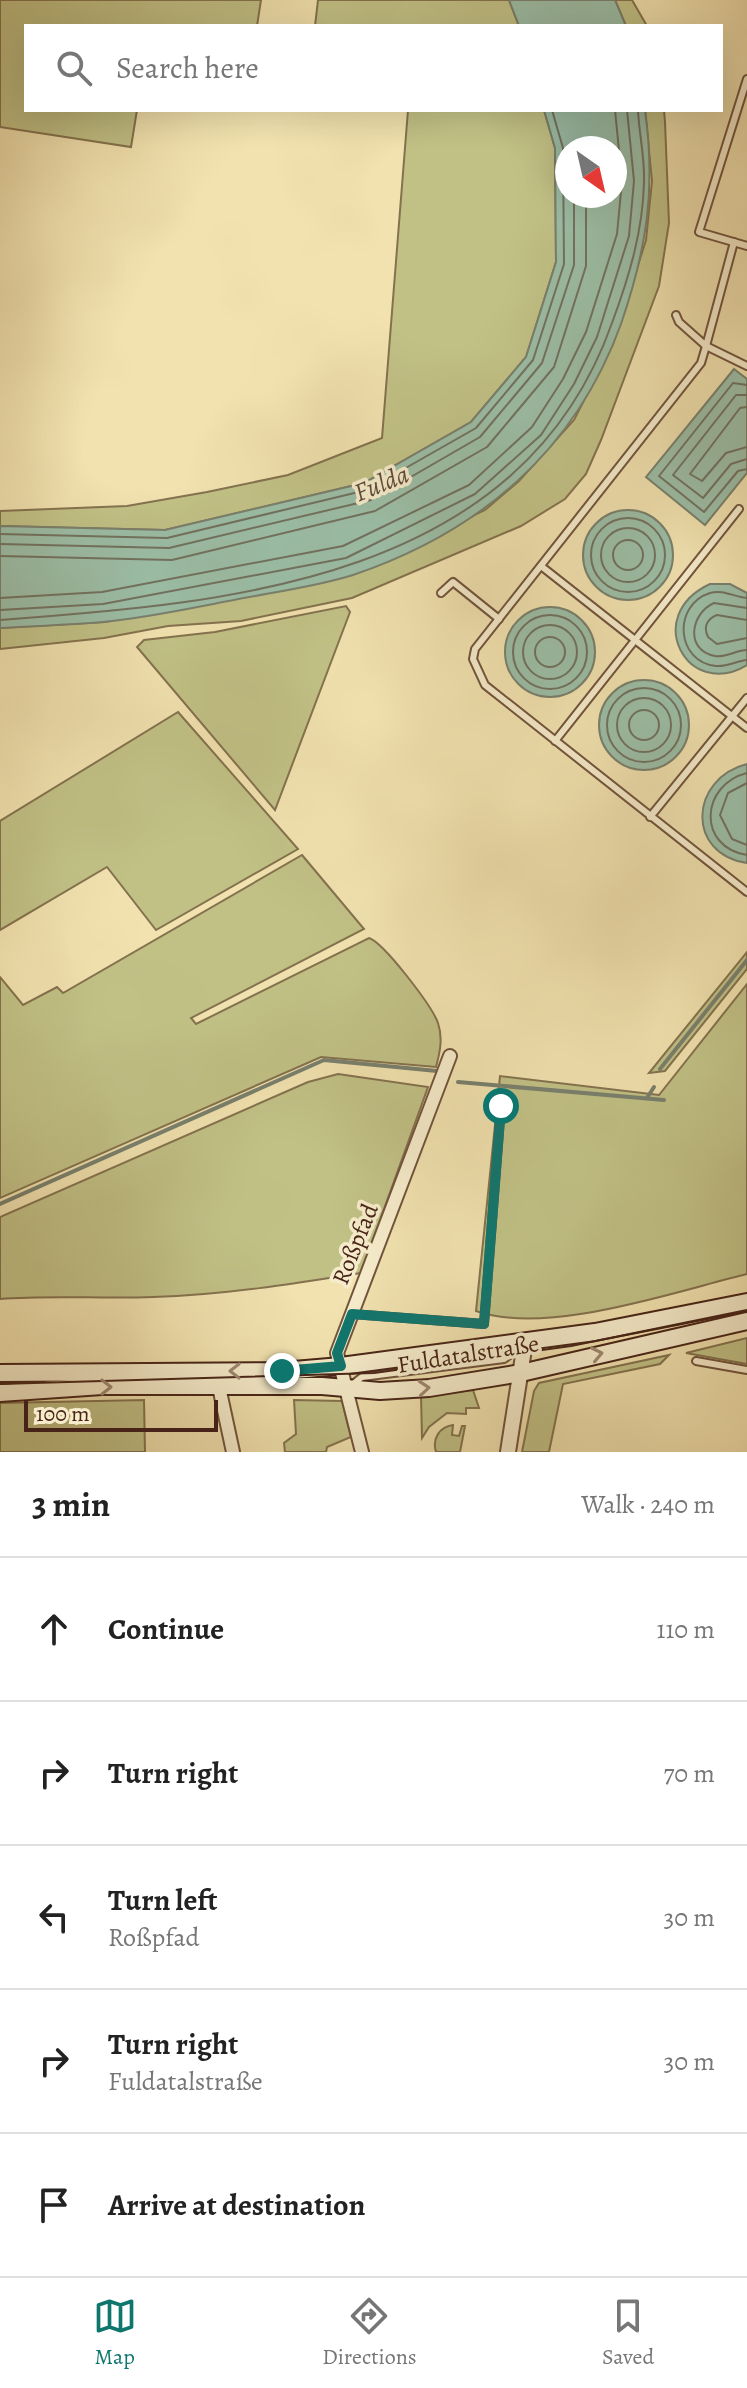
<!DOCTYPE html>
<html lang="en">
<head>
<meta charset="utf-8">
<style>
  :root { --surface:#fff; --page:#f6f6f6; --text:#222; --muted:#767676; --line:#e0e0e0; --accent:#0f766e }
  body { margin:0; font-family:Alegreya,serif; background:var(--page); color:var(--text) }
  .compass { position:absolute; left:555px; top:136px; width:72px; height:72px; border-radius:50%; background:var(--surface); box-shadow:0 8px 32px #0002; rotate:146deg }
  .scale { position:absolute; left:24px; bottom:20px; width:194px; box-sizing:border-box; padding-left:8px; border:4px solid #472417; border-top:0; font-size:22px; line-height:28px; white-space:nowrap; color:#472417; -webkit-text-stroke:6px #f6eccb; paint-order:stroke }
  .stop { position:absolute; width:24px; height:24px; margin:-18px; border:6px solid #0f766e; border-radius:50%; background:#fff }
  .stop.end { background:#0f766e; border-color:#fff; box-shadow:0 2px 8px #0008 }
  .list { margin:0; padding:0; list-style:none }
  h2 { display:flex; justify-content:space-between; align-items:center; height:104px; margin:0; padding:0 32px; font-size:34px }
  h2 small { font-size:26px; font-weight:400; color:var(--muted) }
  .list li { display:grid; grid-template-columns:52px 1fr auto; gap:24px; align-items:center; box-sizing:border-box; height:144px; padding:0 32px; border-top:2px solid var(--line) }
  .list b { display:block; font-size:30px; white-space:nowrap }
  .list p { margin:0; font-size:26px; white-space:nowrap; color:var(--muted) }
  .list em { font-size:26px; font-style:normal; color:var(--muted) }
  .icon { flex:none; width:44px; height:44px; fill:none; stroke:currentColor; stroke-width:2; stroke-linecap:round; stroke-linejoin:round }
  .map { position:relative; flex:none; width:747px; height:1452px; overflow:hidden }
  .search { position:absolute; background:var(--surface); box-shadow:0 8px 32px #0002; left:24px; right:24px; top:24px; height:88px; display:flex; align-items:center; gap:20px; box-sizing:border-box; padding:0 28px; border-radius:0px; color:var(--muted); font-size:30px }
  .sheet { height:824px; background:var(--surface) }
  nav { display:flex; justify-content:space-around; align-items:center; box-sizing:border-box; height:112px; border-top:2px solid var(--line); background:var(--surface); font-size:22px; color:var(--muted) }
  nav a { display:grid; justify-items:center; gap:4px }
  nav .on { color:var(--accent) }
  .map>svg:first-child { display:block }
  .green { fill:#c1c186; stroke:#84724e; stroke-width:2 }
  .water { fill:#9bbea7; stroke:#79806d; stroke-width:2; fill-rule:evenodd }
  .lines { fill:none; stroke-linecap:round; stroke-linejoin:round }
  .shore { stroke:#71715f; stroke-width:2 }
  .stream { stroke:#79806d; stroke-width:4 }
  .service-casing { stroke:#72543d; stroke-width:10 }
  .minor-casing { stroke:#72543d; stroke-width:16 }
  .tertiary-casing { stroke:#72543d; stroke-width:18 }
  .secondary-casing { stroke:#472417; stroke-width:20 }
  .service { stroke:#f6eccb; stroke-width:6 }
  .minor { stroke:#f6eccb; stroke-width:12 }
  .tertiary { stroke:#f6eccb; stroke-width:14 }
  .secondary { stroke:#f6eccb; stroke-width:16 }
  .tram { stroke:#472417; stroke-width:2 }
  .oneway { stroke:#9e8871 }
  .route { stroke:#0f766e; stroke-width:10 }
  .labels { text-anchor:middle; stroke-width:7; stroke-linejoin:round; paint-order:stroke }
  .street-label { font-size:24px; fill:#472417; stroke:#f6eccb }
  .water-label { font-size:26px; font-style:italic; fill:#5c4a3b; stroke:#f6eccb }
</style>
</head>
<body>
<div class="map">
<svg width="747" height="1452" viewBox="0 0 747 1452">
  <rect width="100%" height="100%" fill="#f1e2af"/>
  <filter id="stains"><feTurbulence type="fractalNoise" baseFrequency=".0025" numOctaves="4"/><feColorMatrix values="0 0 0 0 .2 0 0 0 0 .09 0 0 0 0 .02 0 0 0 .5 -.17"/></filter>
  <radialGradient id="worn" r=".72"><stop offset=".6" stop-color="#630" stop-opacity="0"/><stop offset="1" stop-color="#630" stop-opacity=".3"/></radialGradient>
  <g class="green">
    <path d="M0,0h261l-4,26h-231v84h111l-6,37 -131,-20z"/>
    <path d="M318,0h191l10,26h-204z"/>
    <path d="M615,0h17l15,26h-21z"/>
    <path d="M408,110h136l11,38 1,114 -30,95 -55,65 -107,61 -199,47 -165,-4v-15l127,-5 80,-14 81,-17 94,-37z"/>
    <path d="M645,110h19l1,12 4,101 -10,63 -58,154 -15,34 -21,25 -44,27 -169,72 -111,23 -73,5 -64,12 -104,11v-21l105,-6 247,-47 133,-65 34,-29 55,-61 39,-76 33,-104 6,-59z"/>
    <path d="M346,606l4,6 -75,198 -138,-163 7,-7 71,-8z"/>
    <path d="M178,712l120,137 -142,81 -49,-63 -107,63v-109z"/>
    <path d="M302,855l62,74 -173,89 5,6 173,-86c15,5 63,68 69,85 5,15 2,29 -2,44l-115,-10 -321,141v-221l23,28 34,-18 6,6z"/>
    <path d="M747,952v17l-82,102 -16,2z"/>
    <path d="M747,984v290c-74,18 -200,62 -271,37l24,-235 159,19z"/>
    <path d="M338,1074l90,13 -67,186c-69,11 -138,22 -208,24 -51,2 -102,-2 -153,2v-82l308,-135z"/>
    <path d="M747,1338v26l-61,-11z"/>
    <path d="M669,1355l-9,9 -97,20 -14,68h-27l12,-61 5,-8z"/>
    <path d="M473,1390l6,18h-13v6l-19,-1 -18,14 -7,11 -1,-42z"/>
    <path d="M144,1400l1,52h-145v-49z"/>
    <path d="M294,1400l48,1 9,36 -24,10 -1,5h-41l-1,-9 12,-9z"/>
    <path d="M453,1425l-1,10 7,1 3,-10h3l-5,26h-24c-4,-13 3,-25 17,-27z"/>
  </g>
  <g class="water">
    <path d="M509,0h106l11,26h-107z"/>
    <path d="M544,110h101c11,79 2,138 -24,214 -46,127 -141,208 -268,251 -38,12 -80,17 -119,25 -43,8 -87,18 -131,22 -34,3 -69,4 -103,6v-102l165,4 199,-47 107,-61 55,-65 30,-95 -1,-114zM567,148h48v48h-48z"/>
    <path d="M734,369l13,10v94l-42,52 -59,-48z"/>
    <circle cx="628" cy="555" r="45"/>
    <path d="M710,584h20l17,9v72c-59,36 -106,-49 -37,-81z"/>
    <circle cx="550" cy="652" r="45"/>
    <circle cx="644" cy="725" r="45"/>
    <path d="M747,764v99c-61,-9 -58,-84 0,-99z"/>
  </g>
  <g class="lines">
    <g class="shore">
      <path d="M747,385l-14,-2 -74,93 45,36 34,-41 9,-2"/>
      <path d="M747,395h-11l-63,80 30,23 28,-34 16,-5"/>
      <path d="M747,407l-7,1 -50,66 12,7 24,-28 21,-6"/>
      <circle cx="628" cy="555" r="37"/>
      <circle cx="628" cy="555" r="27"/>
      <path d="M0,534l167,4 200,-48 109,-62 57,-68 31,-96 -1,-116 -11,-38"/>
      <circle cx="628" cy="555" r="15"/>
      <path d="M0,544l169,4 202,-48 109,-63 62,-74 32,-98v-69"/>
      <path d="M0,556l172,4 203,-49 112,-64 67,-80 32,-101v-70"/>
      <path d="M0,598l102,-6 241,-46 126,-61 63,-58 31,-48 23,-47 31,-98 5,-53 -7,-71"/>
      <path d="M747,598c-13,-1 -24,-9 -37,-5 -38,12 -34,69 6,73 12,1 20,-5 31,-6"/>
      <path d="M747,608l-33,-5c-23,10 -30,47 1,53 11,2 21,-6 32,-6"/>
      <path d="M0,610l103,-6 243,-46 129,-64 66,-59 33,-51 23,-47 32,-101 5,-55 -7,-71"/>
      <circle cx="550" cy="652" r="37"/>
      <path d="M0,620c233,-17 521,-40 612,-297 17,-46 31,-92 32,-141 1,-24 -5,-48 -6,-72"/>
      <path d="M747,620l-30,-5c-10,4 -14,12 -9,22l9,7 30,-6"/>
      <circle cx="550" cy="652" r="27"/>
      <circle cx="550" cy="652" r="15"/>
      <circle cx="644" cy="725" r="37"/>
      <circle cx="644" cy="725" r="27"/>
      <circle cx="644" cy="725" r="15"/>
      <path d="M747,773c-47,12 -50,74 0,82"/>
      <path d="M747,783l-19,10 -8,22 12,24 15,6"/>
    </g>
    <g class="stream">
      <path d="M660,1069l87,-109"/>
      <path d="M458,1082l206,18"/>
      <path d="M647,1098l7,-11"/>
      <path d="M0,1204l324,-144 113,11"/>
    </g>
    <g class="service-casing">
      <g id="service">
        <path d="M747,79l-48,153 48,14"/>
        <path d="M676,315l3,7 27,24 28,-104"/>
        <path d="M747,366l-41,-20 -5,17 -226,286 -2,10 12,26 262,207"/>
        <path d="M541,566l206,162"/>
        <path d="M441,593l12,-11 46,37"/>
        <path d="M555,741l184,-232"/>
        <path d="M650,817l97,-119"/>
        <path d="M352,1314l132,10 17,-218"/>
        <path d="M696,1361l51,9"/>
        <path d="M353,1384l9,-7 142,-18 15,-11"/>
      </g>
    </g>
    <g class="minor-casing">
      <g id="minor">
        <path d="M219,1387l14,65"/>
        <path d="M362,1452l-25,-99 113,-297"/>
      </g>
    </g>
    <g class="tertiary-casing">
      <path id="tertiary" d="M508,1452l17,-109"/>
    </g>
    <g class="secondary-casing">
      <g id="secondary">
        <path d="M0,1373l282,-2 59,-5 254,-34 152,-30"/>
        <path d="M0,1393l102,-7h220l58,5 49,-3 92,-15 226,-52"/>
      </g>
    </g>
    <use href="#service" class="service"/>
    <use href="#minor" class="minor"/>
    <use href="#tertiary" class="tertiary"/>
    <use href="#secondary" class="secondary"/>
    <path class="tram" d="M0,1384l374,-11 197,-27 176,-36"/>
  </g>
  <defs><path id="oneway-chevron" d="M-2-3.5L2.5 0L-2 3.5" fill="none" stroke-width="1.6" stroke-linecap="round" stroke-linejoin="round" transform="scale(2)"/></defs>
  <g class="oneway">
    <use href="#oneway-chevron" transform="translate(597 1354) rotate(-12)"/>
    <use href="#oneway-chevron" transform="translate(235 1371) rotate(-180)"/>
    <use href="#oneway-chevron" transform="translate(106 1387) rotate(-1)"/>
    <use href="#oneway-chevron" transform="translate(424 1388) rotate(-5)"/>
  </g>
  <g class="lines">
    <path class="route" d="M282,1371l59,-5 -4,-13 15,-39 132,10 17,-218"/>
  </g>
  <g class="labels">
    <g class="street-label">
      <text transform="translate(355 1244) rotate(-68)" y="8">Roßpfad</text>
      <text transform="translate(468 1354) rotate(-9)" y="8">Fuldatalstraße</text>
    </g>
    <g class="water-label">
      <text transform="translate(381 483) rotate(-22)" y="9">Fulda</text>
    </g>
  </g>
  <rect width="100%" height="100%" filter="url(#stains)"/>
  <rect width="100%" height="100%" fill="url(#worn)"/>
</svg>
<svg class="compass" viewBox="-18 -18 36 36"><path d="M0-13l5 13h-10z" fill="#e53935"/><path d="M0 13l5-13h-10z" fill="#767676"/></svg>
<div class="scale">100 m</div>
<div class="stop" style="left:501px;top:1106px"></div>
<div class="stop end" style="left:282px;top:1371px"></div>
<div class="search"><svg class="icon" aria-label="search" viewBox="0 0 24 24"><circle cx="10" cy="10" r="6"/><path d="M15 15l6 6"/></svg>Search here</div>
</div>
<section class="sheet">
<h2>3 min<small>Walk · 240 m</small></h2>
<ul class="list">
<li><svg class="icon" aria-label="ahead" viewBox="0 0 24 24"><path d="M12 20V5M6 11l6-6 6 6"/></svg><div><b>Continue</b></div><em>110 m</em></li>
<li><svg class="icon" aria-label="right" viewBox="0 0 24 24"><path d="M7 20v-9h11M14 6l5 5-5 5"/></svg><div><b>Turn right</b></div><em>70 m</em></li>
<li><svg class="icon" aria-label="left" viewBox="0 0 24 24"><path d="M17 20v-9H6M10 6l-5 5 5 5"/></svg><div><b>Turn left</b><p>Roßpfad</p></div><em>30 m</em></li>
<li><svg class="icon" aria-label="right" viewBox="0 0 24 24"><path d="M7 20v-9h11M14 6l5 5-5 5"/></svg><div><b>Turn right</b><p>Fuldatalstraße</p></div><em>30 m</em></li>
<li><svg class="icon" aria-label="arrive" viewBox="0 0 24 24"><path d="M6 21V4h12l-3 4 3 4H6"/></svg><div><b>Arrive at destination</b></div></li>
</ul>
</section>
<nav>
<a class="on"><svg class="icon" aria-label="map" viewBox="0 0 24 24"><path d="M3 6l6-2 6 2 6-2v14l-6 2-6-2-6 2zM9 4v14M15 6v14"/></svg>Map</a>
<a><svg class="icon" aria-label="directions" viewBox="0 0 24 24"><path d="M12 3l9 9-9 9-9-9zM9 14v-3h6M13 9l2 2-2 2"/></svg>Directions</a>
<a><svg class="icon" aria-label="saved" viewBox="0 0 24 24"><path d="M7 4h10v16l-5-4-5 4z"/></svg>Saved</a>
</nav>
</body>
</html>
